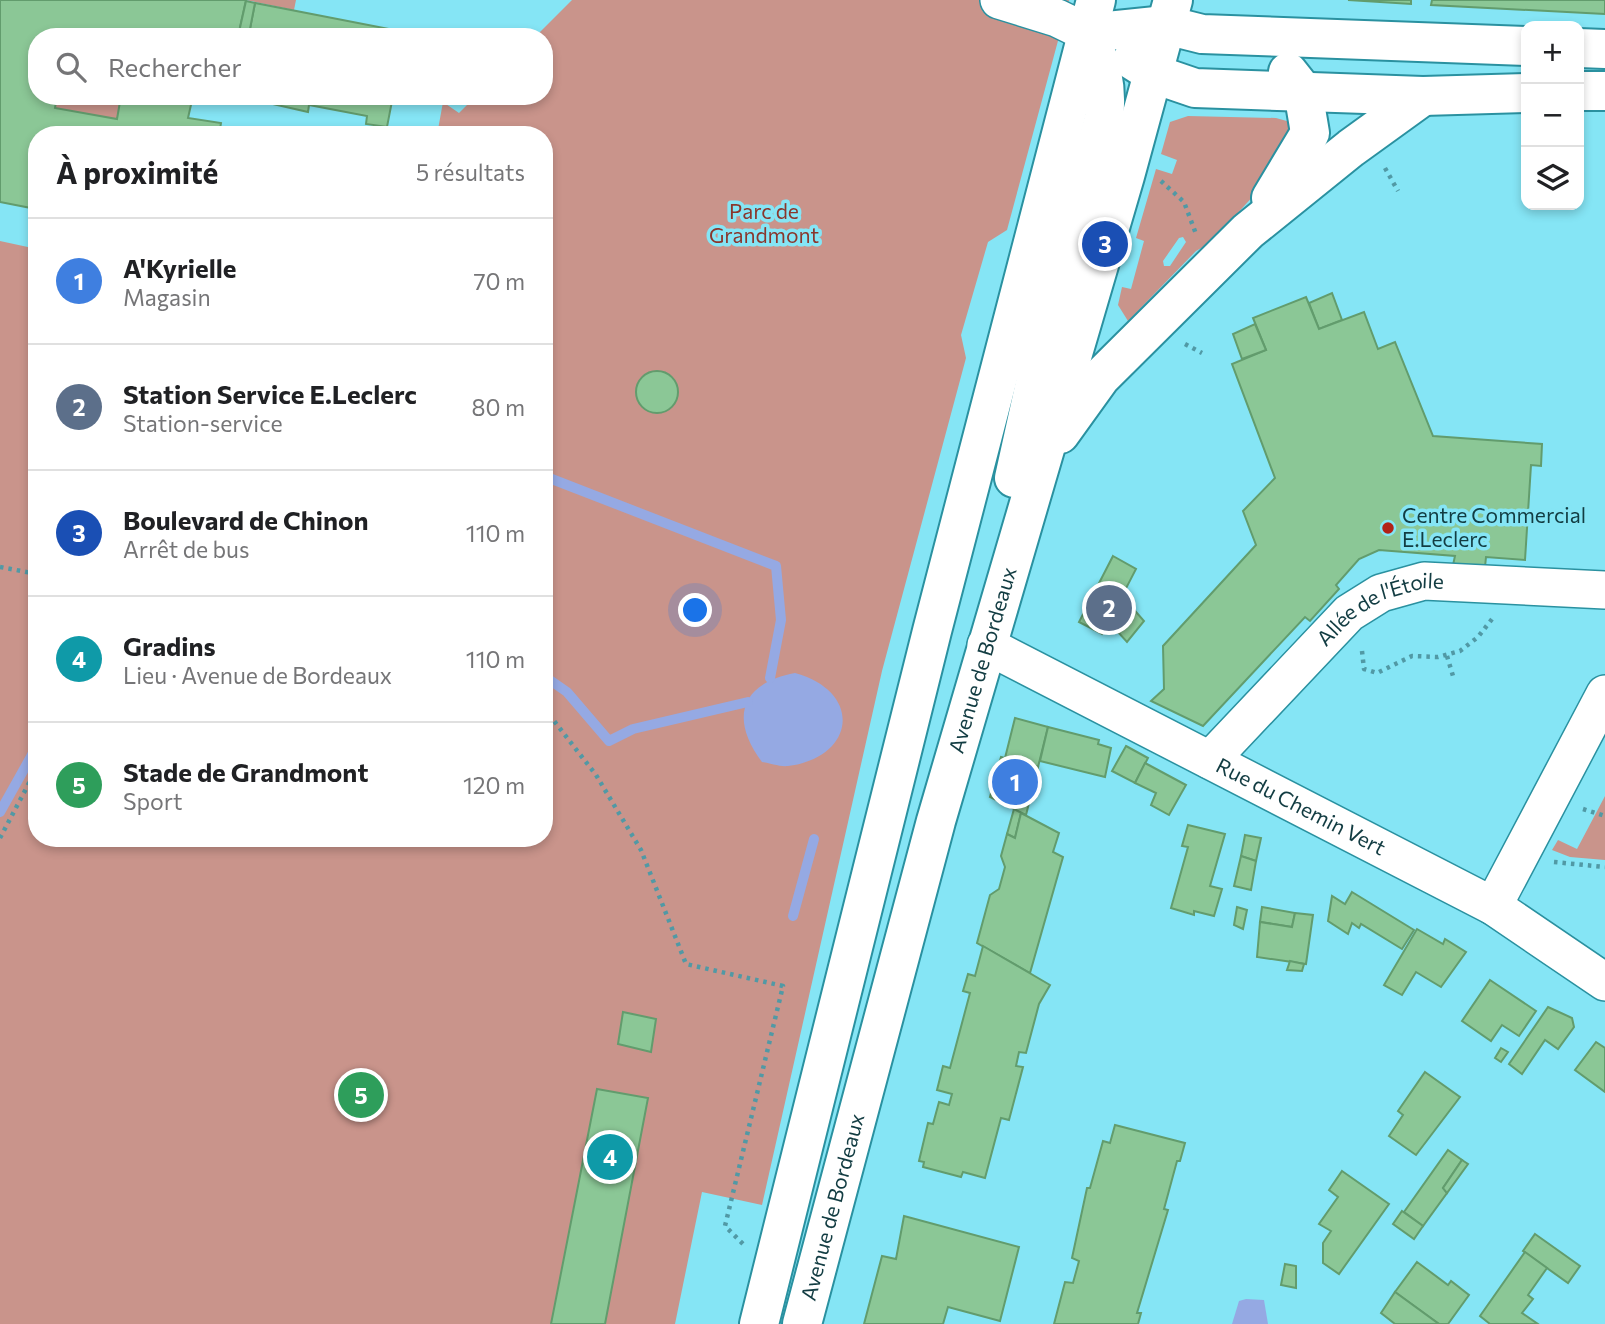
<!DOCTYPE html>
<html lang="fr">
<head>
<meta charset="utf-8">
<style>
  :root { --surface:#fff; --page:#f6f6f6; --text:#202124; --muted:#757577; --line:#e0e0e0; --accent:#1a73e8 }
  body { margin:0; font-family:Commissioner,sans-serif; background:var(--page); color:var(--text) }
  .controls { position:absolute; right:21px; top:21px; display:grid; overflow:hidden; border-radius:14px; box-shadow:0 4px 10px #0003 }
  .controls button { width:63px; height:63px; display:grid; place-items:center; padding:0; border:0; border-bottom:2px solid var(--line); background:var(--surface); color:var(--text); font:35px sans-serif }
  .you { position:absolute; left:696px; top:611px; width:24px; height:24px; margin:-18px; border:5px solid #fff; border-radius:50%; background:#1a73e8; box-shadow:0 0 0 10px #1a73e833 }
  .badge { display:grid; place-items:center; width:46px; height:46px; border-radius:50%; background:var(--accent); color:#fff; font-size:23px; font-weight:700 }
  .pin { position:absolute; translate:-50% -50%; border:4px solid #fff; box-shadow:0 2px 7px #0006 }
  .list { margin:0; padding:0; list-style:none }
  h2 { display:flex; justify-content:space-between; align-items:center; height:91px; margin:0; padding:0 28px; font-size:30px }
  h2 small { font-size:23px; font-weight:400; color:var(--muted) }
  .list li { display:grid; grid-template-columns:46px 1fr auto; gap:21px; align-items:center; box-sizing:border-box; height:126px; padding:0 28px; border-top:2px solid var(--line) }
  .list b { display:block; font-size:26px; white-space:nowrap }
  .list p { margin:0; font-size:23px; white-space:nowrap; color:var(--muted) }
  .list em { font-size:23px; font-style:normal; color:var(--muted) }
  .icon { flex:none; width:38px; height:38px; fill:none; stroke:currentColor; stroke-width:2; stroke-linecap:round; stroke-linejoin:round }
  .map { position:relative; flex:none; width:1605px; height:1324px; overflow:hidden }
  .search { position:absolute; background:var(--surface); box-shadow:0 4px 10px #0003; left:28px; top:28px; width:525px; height:77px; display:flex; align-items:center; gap:18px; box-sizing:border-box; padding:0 24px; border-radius:28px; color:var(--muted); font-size:26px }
  .panel { position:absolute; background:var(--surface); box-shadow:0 4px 10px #0003; left:28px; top:126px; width:525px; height:721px; border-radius:28px }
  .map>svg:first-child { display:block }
  .green { fill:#c9948b; fill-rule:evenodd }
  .water { fill:#95a9e3 }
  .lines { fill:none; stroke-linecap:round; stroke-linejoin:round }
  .stream { stroke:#95a9e3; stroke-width:10 }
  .building { fill:#8bc796; stroke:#629c6d; stroke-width:2 }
  .minor-casing { stroke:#2a91a0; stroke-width:40 }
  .primary-casing { stroke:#2a91a0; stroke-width:42 }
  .path { stroke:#5199a5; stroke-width:4.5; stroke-dasharray:3.5 5; stroke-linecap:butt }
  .minor { stroke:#fff; stroke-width:37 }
  .primary { stroke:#fff; stroke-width:38 }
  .poi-dot { fill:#b12218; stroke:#85e5f5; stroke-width:2.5 }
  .labels { text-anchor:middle; stroke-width:7; stroke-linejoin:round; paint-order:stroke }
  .park-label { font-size:21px; fill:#8a362c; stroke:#85e5f5 }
  .poi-label { font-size:21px; fill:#123c42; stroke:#85e5f5; text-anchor:start }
  .street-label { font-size:21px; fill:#123c42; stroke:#85e5f5 }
</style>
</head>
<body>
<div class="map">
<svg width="1605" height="1324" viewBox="0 0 1605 1324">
  <rect width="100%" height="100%" fill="#85e5f5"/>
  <g class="green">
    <path d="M246,0h50l-2,10z"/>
    <path d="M572,0h497l-62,230 -19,12 -27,93 5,23 -84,313 -120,534 -60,-13 -27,132h-675v-1083l37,8v589h507v-703h-107l6,-33 16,11 17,-17h68v-59h-9z"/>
    <path d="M57,96h64l-4,23 -62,-11z"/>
    <path d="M1188,116l88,2 18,5 -14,44 -70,76 -14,8 -68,70 -10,-16 4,-18 9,2 13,-48 -8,-3 20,-69 16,5 5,-14 -16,-6 9,-32zM1183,237l3,5 -16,24h-6l-1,-5 16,-23z"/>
    <path d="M1605,796v64l-35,-3 -18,-7 6,-10 19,9z"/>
  </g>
  <g class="water">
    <path d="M795,673c69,19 60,85 -7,93 -8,1 -18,-3 -26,-4 -33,-44 -21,-79 33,-89z"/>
    <path d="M1246,1299l18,1 4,24h-36l7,-23z"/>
  </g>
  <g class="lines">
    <g class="stream">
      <path d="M544,476l232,90 5,54 -11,58"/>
      <path d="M544,676l23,16 42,49 24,-12 115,-27"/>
      <path d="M0,812l37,-66"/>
      <path d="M793,916l21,-77"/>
    </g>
  </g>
  <g class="building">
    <path d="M0,0h246l-7,32 10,2 6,-31 134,26 -2,8h-350v59h20l-2,12 62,11 4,-23h72l-5,22 33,5 -2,12h-182v45l-6,28 -31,-6z"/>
    <path d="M1348,0h63v4z"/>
    <path d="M1432,0h173v14l-174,-9z"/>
    <path d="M246,1l9,2 -6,31 -10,-2z"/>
    <path d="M237,96h156l-6,31 -21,-3 1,-8 -58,-11 -1,7z"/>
    <path d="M1332,293l10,27 -23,9 -10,-26z"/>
    <path d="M1306,297l13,32 45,-17 14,37 17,-7 38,94 109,8 -1,22 -10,-1 -6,95 -39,-3 -1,10 -32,-2 2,-9 -76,-6 -20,9 -23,26 3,4 -29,32 -5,-4 -102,109 -52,-25 13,-12 -1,-43 93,-101 -13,-34 32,-33 -43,-114 34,-14 -13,-32z"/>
    <path d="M1255,324l11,26 -24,9 -9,-25z"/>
    <circle cx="657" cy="392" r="21"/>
    <path d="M1113,556l23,13 -14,27 22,25 -17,21 -19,-21 -6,13 -23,-12z"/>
    <path d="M1015,718l33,9 -10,40 -33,-9z"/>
    <path d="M1048,727l51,13 -1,4 13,4 -6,29 -65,-16z"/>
    <path d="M1126,746l22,12 -13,25 -23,-12z"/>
    <path d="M1001,757l37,10 -12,48 -36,-18z"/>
    <path d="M1145,763l41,22 -17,30 -18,-10 5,-12 -21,-10z"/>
    <path d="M1014,809l7,4 -6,25 -8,-4z"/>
    <path d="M1021,813l38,20 -6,19 10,5 -33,116 -53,-30 13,-48 9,-6 6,-22 -4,-11 6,-22 8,4z"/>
    <path d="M1188,825l37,9 -15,52 12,3 -8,27 -20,-5v4l-23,-7 17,-61 -6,-1z"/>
    <path d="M1245,835l16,3 -5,23 -15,-5z"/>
    <path d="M1241,856l15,5 -5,29 -17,-4z"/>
    <path d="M1352,892l62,38 -12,19 -41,-25 -2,4 -7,-5 -4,11 -20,-13 4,-25 13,8z"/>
    <path d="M1237,907l10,3 -4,19 -9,-4z"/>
    <path d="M1262,907l33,6 -3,14 -32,-5z"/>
    <path d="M1295,913l18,2 -7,49 -49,-7 3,-35 32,5z"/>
    <path d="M1417,929l26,15 2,-5 21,13 -25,35 -25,-15 -14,23 -18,-10z"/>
    <path d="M983,946l67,39 -11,19 -13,49 -7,-1 -3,14 7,1 -14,53 -8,-2 -16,60 -22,-6 -2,5 -38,-10 1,-5 -5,-1 9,-38 5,1 6,-22 10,3 3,-11 -15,-4 6,-24 7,2 20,-75 -7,-2 5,-17 7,2z"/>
    <path d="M1290,961l14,3 -2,7 -15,-1z"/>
    <path d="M1490,980l46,31 -17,25 -17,-11 -11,16 -29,-20z"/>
    <path d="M1548,1007l24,11 2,9 -16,22 -13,-9 -23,34 -13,-10z"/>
    <path d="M623,1012l33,7 -5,33 -33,-8z"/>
    <path d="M1596,1042l9,6v44l-30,-22z"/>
    <path d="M1501,1048l7,4 -7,10 -6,-4z"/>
    <path d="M1425,1072l35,25 -44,58 -27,-19 14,-21 -5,-4z"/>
    <path d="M597,1089l51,9 -43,226h-54z"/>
    <path d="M1115,1125l70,18 -5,18h-3l-13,48 4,1 -31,103h4l-3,11h-84l11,-42 8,1 6,-22 -7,-3 15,-70h3l13,-47 7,2z"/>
    <path d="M1448,1150l14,10 -19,28 4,5 -24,33 -19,-14z"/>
    <path d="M1462,1160l6,4 -21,29 -4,-5z"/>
    <path d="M1342,1171l47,33 -50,70 -16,-11v-20l8,-12 -12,-7 19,-27 -9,-7z"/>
    <path d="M1402,1211l21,15 -9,13 -21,-15z"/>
    <path d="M904,1216l115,31 -19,74 -52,-14 -5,17h-79l18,-68 14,3z"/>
    <path d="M1535,1234l45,32 -12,17 -45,-32z"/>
    <path d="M1525,1252l22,16 -19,27 5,4 -11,14 16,11h-48l-10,-8z"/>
    <path d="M1417,1262l31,23 3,-4 18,14 -21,29h-9l-44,-32z"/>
    <path d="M1285,1264l11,2v22l-15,-3z"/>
    <path d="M1395,1292l44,32h-44l-14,-11z"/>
  </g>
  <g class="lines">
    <g class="minor-casing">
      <g id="minor">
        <path d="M999,0l58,18 31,15"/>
        <path id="s1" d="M986,645l507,261 112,76"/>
        <path id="s2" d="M1210,760l139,-147 32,-20 43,-12 181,9"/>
        <path d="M1493,906l112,-212"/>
      </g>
    </g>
    <g class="primary-casing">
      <g id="primary">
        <path d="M1088,33l78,-8 36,9 324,12"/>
        <path d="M1579,48l26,1"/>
        <path d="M1132,60l22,14 41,14 228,8 103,-3"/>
        <path d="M1579,91h26"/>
        <path d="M1271,198l39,-65 -7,-42 -15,-19"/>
        <path d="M1060,434l41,-57 147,-146 103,-83 72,-52"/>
        <path d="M1014,478l35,-158 55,-202c4,-32 -3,-56 -16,-85"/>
        <path d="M759,1324l173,-693 164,-631"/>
        <path id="s3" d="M802,1324l134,-503 189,-645 48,-176"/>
      </g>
    </g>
    <g class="path">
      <path d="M1385,168l13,23"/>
      <path d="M1161,181l23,21 12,32"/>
      <path d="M1185,344l17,9"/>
      <path d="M0,567l37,7"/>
      <path d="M1362,651l2,18 13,4 35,-17 26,1 22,-6 18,-14 14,-18"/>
      <path d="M1447,656l6,20"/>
      <path d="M544,708l52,67 45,75 45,114 97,22 -58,240 19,19"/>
      <path d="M1583,809l22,7"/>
      <path d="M0,838l37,-70"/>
      <path d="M1554,862l51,5"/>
    </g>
    <use href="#minor" class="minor"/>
    <use href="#primary" class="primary"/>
  </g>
  <circle class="poi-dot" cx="1388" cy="528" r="7"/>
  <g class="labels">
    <g class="park-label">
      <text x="764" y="219">Parc de<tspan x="764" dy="24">Grandmont</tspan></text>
    </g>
    <g class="poi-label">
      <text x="1402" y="523">Centre Commercial<tspan x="1402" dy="24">E.Leclerc</tspan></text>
    </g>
    <g class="street-label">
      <text dy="7" stroke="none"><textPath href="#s2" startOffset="233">Allée de l'Étoile</textPath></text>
      <text dy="7" stroke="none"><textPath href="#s3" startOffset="688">Avenue de Bordeaux</textPath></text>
      <text dy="7" stroke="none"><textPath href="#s1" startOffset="354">Rue du Chemin Vert</textPath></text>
      <text dy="7" stroke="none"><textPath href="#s3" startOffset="121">Avenue de Bordeaux</textPath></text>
    </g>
  </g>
</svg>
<div class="controls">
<button>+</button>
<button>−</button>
<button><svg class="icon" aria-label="layers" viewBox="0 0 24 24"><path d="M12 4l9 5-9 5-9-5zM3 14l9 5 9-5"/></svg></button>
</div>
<div class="you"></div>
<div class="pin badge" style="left:1015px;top:782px;background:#3f7fe0">1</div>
<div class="pin badge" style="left:1109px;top:608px;background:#5c6f8a">2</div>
<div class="pin badge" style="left:1105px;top:244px;background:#1a4fb4">3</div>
<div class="pin badge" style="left:610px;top:1157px;background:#0f9aa8">4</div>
<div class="pin badge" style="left:361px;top:1095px;background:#2e9e5b">5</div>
<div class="search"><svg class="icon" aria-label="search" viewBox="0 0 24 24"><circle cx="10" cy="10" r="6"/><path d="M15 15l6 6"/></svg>Rechercher</div>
<section class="panel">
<h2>À proximité<small>5 résultats</small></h2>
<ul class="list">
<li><span class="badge" style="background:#3f7fe0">1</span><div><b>A'Kyrielle</b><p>Magasin</p></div><em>70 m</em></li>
<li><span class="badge" style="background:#5c6f8a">2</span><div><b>Station Service E.Leclerc</b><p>Station-service</p></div><em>80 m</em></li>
<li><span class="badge" style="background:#1a4fb4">3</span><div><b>Boulevard de Chinon</b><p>Arrêt de bus</p></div><em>110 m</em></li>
<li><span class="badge" style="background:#0f9aa8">4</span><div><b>Gradins</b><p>Lieu · Avenue de Bordeaux</p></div><em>110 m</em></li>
<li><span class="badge" style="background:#2e9e5b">5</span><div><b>Stade de Grandmont</b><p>Sport</p></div><em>120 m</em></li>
</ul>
</section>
</div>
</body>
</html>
